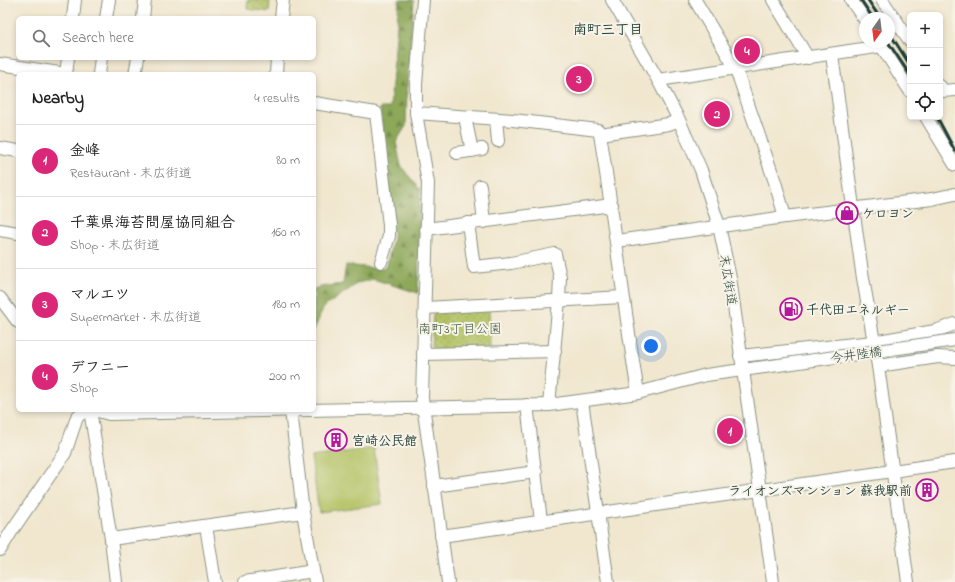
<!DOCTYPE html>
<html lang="en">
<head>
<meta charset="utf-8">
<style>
  :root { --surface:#fff; --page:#f2f2f2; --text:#222; --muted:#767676; --line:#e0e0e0; --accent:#db2777 }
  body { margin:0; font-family:"Indie Flower","Klee One",sans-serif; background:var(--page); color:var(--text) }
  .controls { position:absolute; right:12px; top:12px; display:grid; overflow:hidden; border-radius:6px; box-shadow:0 2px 6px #0003 }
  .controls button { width:36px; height:36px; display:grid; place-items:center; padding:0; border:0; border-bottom:1px solid var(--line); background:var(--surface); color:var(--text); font:20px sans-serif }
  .compass { position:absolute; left:859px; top:12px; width:36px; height:36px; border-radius:50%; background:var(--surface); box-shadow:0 2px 6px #0003; rotate:194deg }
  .you { position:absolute; left:651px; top:346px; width:14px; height:14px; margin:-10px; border:3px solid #fff; border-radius:50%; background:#1a73e8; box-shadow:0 0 0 6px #1a73e833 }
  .badge { display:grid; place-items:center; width:26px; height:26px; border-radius:50%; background:var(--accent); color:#fff; font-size:13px; font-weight:700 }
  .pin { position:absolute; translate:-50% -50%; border:2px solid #fff; box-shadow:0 1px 4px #0006 }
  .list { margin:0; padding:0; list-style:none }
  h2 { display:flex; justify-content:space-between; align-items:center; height:52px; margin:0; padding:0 16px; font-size:17px }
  h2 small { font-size:13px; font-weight:400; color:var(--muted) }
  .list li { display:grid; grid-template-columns:26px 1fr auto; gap:12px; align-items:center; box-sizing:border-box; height:72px; padding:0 16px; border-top:1px solid var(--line) }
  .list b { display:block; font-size:15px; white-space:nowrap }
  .list p { margin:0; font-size:13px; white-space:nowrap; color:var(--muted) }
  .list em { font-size:13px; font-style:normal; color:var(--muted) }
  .icon { flex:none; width:22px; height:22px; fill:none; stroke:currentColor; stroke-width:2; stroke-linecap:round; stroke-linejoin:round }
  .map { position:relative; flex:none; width:955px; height:582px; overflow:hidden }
  .search { position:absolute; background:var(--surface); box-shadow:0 2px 6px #0003; left:16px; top:16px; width:300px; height:44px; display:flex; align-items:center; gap:10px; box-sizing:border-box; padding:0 14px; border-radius:6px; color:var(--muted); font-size:15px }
  .panel { position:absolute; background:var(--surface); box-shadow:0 2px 6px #0003; left:16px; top:72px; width:300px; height:340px; border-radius:6px }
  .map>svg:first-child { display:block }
  .green { fill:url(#green-dots); stroke:#69804c }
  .forest { fill:url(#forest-firs); stroke:#567247 }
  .pitch { fill:#b3c265; stroke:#69804c }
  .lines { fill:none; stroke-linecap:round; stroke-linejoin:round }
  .minor-casing { stroke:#889282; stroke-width:14 }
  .minor { stroke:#fff; stroke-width:12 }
  .rail { stroke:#1f3d34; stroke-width:3 }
  .minor-bridge-casing { stroke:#889282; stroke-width:14; stroke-linecap:butt }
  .minor-bridge { stroke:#fff; stroke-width:12 }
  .labels { text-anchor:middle; stroke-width:4; stroke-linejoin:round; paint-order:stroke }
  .poi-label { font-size:13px; font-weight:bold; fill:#1f3d34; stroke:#f7f3e8; text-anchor:start }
  .street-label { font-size:13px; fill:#1f3d34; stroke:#f7f3e8 }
  .park-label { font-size:13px; fill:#3d583e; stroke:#f7f3e8 }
  .neighbourhood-label { font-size:14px; font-weight:bold; fill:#1f3d34; stroke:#f7f3e8 }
</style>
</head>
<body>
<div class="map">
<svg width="955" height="582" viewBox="0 0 955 582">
  <defs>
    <pattern id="green-dots" width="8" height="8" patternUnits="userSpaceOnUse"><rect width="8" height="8" fill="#b3c265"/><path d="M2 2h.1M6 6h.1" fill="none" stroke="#919f54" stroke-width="1.8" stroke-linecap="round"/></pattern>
    <pattern id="forest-firs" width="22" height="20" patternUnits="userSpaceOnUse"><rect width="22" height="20" fill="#8ea85a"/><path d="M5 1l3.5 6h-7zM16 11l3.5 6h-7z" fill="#738a4b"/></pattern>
  </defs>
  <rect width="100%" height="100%" fill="#f7f3e8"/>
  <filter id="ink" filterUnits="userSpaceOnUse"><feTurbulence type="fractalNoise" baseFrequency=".025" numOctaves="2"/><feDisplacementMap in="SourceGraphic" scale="8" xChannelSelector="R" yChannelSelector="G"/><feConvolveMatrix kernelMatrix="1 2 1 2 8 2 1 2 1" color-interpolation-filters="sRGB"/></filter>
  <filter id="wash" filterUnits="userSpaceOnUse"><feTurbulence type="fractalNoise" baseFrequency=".012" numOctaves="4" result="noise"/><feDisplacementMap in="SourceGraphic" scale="16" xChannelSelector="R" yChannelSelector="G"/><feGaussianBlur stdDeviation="0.9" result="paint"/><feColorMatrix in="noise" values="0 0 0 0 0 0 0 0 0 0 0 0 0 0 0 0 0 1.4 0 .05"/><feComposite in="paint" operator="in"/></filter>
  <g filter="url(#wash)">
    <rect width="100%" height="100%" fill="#f1e7cf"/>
    <g class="green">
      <path d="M248,0h22l-1,12 -22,-3z"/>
      <path d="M489,307l1,42 -56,1 -3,-3 2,-32 3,-7z"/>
    </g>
    <path class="forest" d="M399,0h15l-7,87 -1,39 -10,16 5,24 19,24 -2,103 -45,-14 -15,4 -34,24 -10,23v-41l6,-2 23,-3 3,-19 35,4 6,-3 6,-29v-14l-13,-115h10z"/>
    <path class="pitch" d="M374,448l8,56 -63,8 -8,-55z"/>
  </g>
  <g filter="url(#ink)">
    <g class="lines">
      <g class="minor-casing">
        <g id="minor">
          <path d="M423,0l-7,84v29l12,70 -6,215 26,184"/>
          <path d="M612,0l46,80 21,40 22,50 18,56 11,52 43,304"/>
          <path d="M695,0l41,69 39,113 10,35"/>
          <path d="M773,0l35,58"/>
          <path d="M851,0l14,20"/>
          <path d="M882,0l28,41"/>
          <path d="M73,18l2,-18"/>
          <path d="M106,18l3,-18"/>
          <path d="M143,18l2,-18"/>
          <path d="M281,18l2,-18"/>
          <path d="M879,42l31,49"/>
          <path d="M832,55l30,217 16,94 30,216"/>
          <path d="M0,64l66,10"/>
          <path d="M66,74l2,-16"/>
          <path d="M99,74l2,-16"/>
          <path d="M135,74l3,-16"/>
          <path d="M276,74l1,-16"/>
          <path d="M658,80l224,-34"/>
          <path d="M940,86l3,5 12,-1"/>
          <path d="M314,103l62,10 13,112v11l-8,26"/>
          <path d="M416,113l97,7 85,10 2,4c14,86 24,173 38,259"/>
          <path d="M465,117l7,34"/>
          <path d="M926,117l29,48"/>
          <path d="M496,119l2,22"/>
          <path d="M600,134l69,-10 10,-4"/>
          <path d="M0,148l18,3"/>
          <path d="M457,153l25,-4"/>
          <path d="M480,186l4,36"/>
          <path d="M468,223l6,44 37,-4 44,-9 5,23 -1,23 -10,105"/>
          <path d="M426,229l186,-24"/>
          <path d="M0,230l18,3"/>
          <path d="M617,241l168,-24 147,-18 23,-5"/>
          <path d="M0,298l18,24"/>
          <path d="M425,308l198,-11"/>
          <path d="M423,354l132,-3"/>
          <path d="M740,356l133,-14 62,-11 20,-7"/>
          <path d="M878,366l60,-9 17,1"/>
          <path d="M582,401l26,181"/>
          <path d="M527,405l14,116"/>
          <path d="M90,410l21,129 5,43"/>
          <path d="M94,410l15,4 440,-9 89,-12 68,-18 51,-7"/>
          <path d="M291,411l12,101 12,70"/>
          <path d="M434,486l102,-14"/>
          <path d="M206,526l9,56"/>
          <path d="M441,536l514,-74"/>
          <path d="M111,539l192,-27"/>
          <path d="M0,550l11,-18 54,-79 12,-36 9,-7"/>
          <path d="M245,582l68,-11"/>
        </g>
      </g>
      <use href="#minor" class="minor"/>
      <g class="rail">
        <path d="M861,0l12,18"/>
        <path d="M868,0l12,18"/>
        <path d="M889,32l21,33"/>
        <path d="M888,42l22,33"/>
        <path d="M937,117l18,34"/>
      </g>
      <g class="minor-bridge-casing">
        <path id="minor-bridge" d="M757,368l198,-28"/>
      </g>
      <use href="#minor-bridge" class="minor-bridge"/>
    </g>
  </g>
  <defs>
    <g id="shop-ring" transform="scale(1.15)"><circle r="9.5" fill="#f7f3e8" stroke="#b5179e" stroke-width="1.5"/><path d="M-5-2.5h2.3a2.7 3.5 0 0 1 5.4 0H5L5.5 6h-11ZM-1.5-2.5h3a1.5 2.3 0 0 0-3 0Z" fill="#b5179e"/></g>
    <g id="fuel-ring" transform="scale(1.15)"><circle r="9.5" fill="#f7f3e8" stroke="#b5179e" stroke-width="1.5"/><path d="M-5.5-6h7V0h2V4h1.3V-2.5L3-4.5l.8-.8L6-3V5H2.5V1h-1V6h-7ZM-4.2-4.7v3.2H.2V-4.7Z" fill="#b5179e"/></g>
    <g id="building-ring" transform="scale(1.15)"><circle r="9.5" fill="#f7f3e8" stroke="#b5179e" stroke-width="1.5"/><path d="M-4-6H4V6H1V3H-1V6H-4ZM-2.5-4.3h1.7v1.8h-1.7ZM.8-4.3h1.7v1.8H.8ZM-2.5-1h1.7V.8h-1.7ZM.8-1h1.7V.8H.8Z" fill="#b5179e"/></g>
  </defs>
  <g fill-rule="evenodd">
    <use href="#shop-ring" x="847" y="213"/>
    <use href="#fuel-ring" x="791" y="309"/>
    <use href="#building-ring" x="336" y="440"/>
    <use href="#building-ring" x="927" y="490"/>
  </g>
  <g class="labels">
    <g class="poi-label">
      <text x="862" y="218">ケロヨン</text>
      <text x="806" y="314">千代田エネルギー</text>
      <text x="352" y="445">宮崎公民館</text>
      <text x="912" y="495" text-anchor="end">ライオンズマンション 蘇我駅前</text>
    </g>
    <g class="street-label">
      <text transform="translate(729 280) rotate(81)" y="5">末広街道</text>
      <text transform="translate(856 354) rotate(-8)" y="5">今井陸橋</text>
    </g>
    <g class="park-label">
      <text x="460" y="333">南町3丁目公園</text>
    </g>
    <g class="neighbourhood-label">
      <text x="608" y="34">南町三丁目</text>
    </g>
  </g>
</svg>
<div class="controls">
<button>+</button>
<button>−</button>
<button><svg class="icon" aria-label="locate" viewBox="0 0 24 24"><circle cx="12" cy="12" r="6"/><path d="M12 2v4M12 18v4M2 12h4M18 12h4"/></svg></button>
</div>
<svg class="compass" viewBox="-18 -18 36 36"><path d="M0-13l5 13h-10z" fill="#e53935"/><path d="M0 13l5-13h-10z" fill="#767676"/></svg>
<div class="you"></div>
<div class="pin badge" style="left:730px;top:431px">1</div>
<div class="pin badge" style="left:717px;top:114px">2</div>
<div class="pin badge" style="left:579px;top:79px">3</div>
<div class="pin badge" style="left:747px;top:51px">4</div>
<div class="search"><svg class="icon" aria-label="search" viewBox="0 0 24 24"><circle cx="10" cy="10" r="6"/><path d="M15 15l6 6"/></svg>Search here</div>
<section class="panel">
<h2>Nearby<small>4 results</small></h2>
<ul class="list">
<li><span class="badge">1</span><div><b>金峰</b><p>Restaurant · 末広街道</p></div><em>80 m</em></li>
<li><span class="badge">2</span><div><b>千葉県海苔問屋協同組合</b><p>Shop · 末広街道</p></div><em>160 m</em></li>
<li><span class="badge">3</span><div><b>マルエツ</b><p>Supermarket · 末広街道</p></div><em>180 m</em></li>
<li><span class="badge">4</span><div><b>デフニー</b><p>Shop</p></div><em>200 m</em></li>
</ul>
</section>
</div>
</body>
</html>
